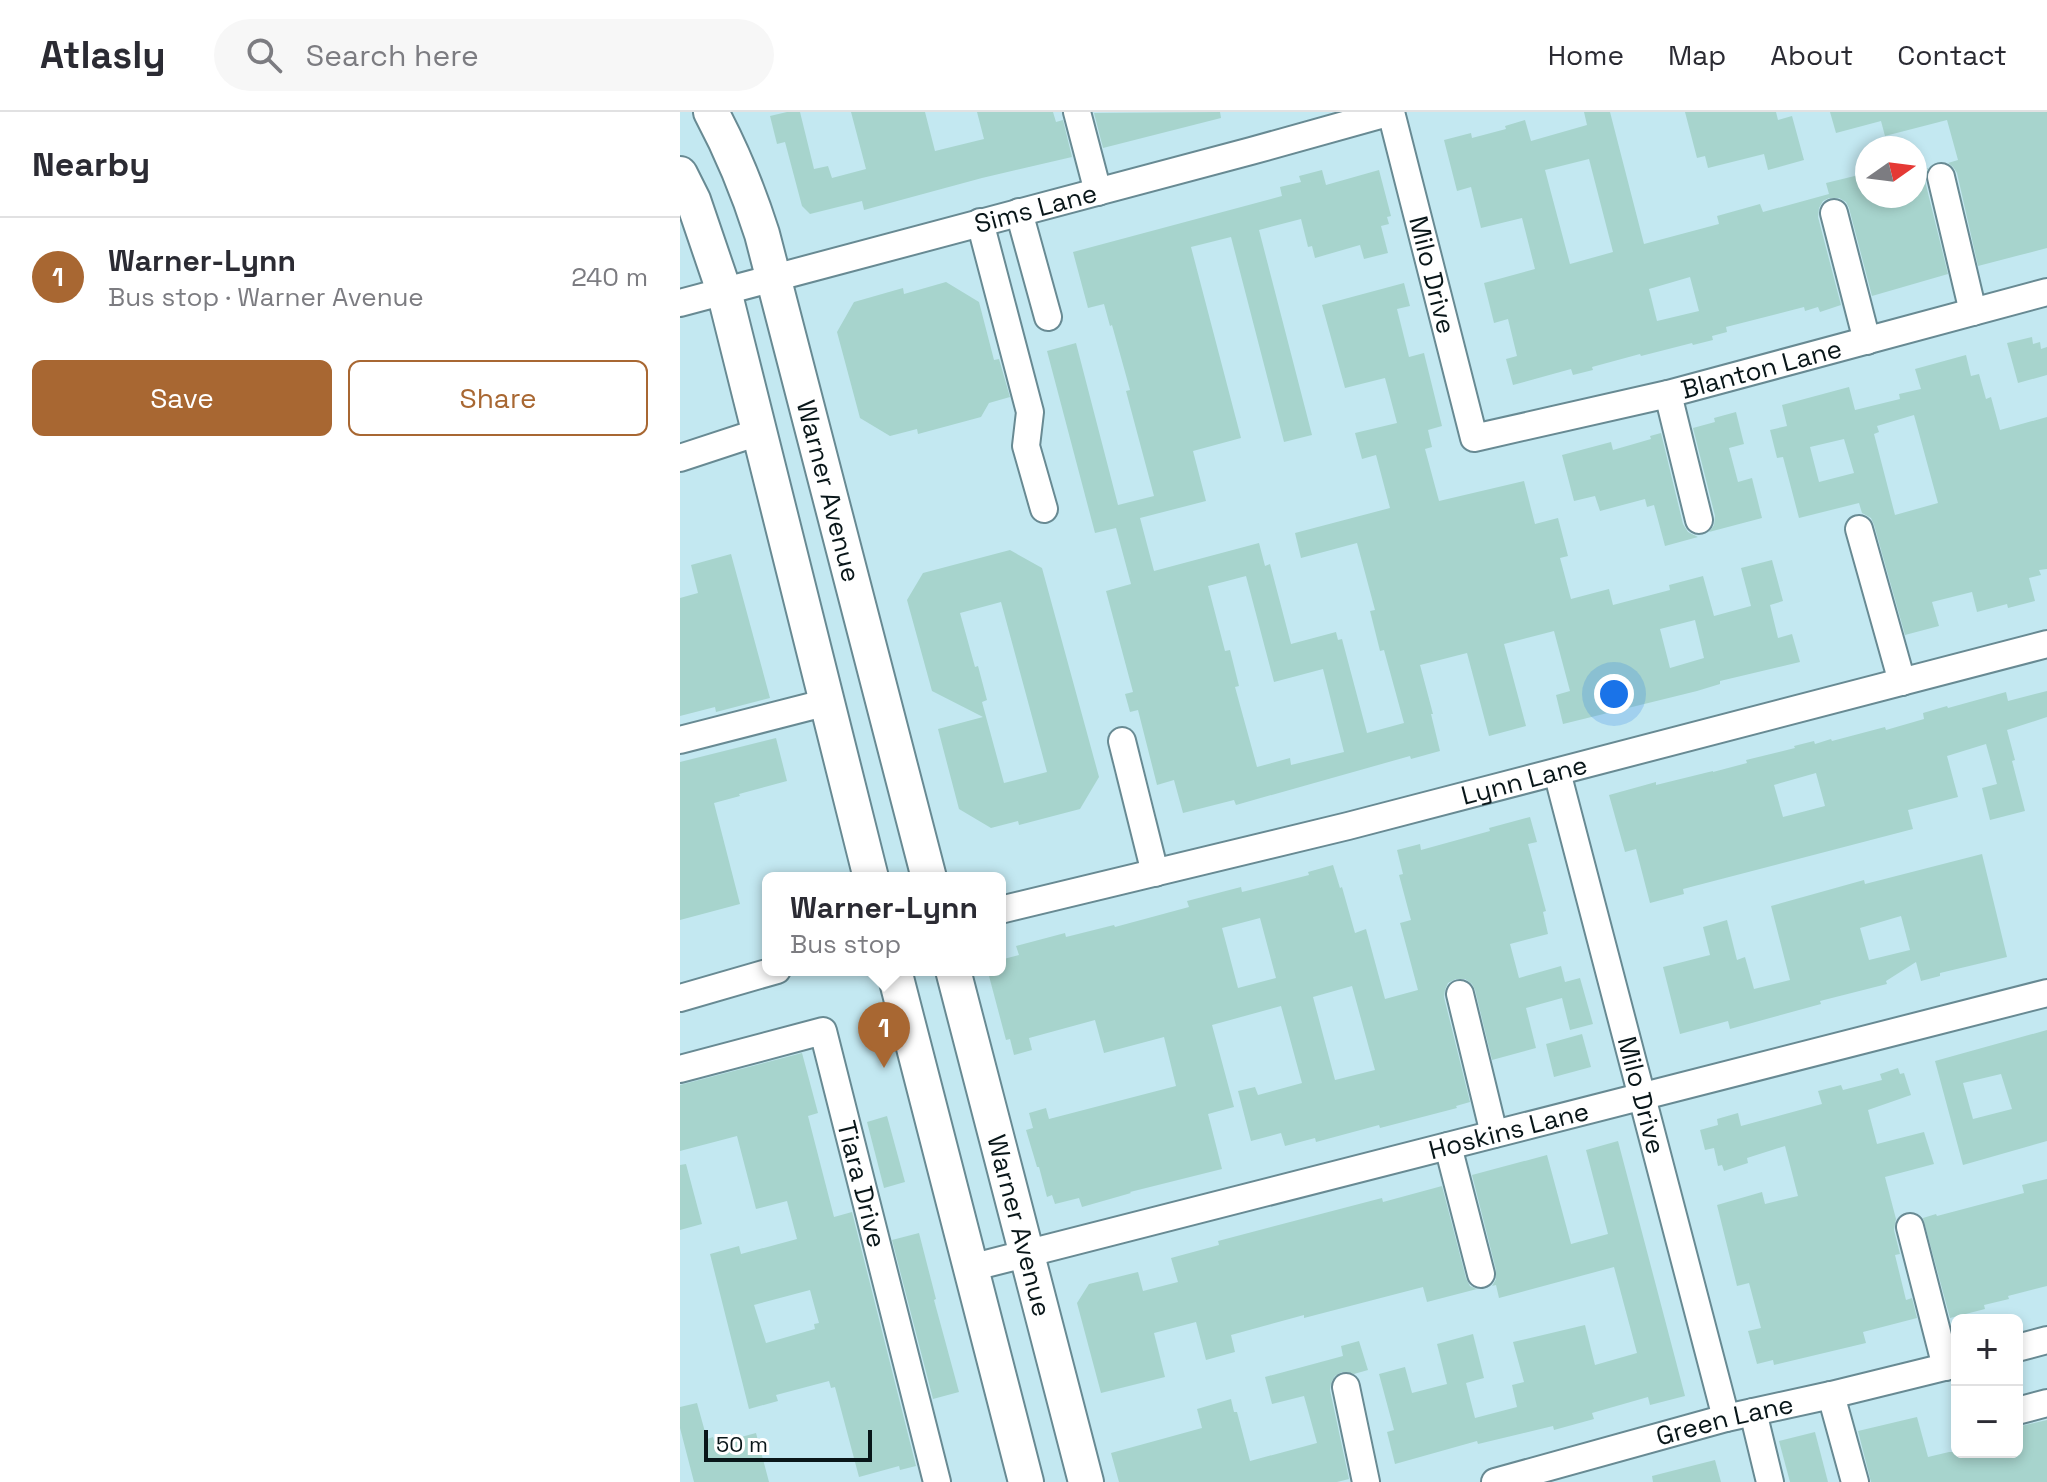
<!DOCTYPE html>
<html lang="en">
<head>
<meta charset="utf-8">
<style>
  :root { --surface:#fff; --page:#f7f7f7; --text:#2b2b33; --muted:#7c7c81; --line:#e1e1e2; --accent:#a86732 }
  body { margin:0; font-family:"Space Grotesk",sans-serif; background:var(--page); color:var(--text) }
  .controls { position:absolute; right:24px; bottom:24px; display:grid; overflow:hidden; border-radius:12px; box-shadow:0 4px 12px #0003 }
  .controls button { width:72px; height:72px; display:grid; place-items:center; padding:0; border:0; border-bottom:2px solid var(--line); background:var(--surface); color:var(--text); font:40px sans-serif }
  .compass { position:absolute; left:1175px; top:24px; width:72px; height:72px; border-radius:50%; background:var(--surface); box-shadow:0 4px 12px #0003; rotate:76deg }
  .scale { position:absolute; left:24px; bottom:20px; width:168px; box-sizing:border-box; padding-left:8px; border:4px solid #091619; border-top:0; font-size:22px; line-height:28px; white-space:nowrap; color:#091619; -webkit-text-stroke:6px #fff; paint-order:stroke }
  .you { position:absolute; left:934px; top:582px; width:28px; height:28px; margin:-20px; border:6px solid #fff; border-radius:50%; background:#1a73e8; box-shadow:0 0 0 12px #1a73e833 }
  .badge { display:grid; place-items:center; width:52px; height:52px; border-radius:50%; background:var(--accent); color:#fff; font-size:26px; font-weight:700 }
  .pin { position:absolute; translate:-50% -66px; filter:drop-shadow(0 2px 4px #0008) }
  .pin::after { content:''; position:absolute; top:42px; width:28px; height:24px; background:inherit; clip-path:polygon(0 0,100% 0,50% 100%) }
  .popup { position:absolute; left:82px; top:760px; width:244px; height:104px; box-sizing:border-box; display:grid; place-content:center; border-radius:12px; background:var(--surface); filter:drop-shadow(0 2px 6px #0005); font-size:26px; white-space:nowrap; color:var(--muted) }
  .popup b { font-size:30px; color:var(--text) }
  .popup::after { content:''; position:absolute; left:50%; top:100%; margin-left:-16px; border:16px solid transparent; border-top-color:var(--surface) }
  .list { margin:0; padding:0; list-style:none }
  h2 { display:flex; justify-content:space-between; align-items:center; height:104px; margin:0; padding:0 32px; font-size:34px }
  h2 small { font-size:26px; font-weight:400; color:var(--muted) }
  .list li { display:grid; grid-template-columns:52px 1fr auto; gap:24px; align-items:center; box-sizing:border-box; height:120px; padding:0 32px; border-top:2px solid var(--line) }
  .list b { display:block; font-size:30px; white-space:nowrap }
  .list p { margin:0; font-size:26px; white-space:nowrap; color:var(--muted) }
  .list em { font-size:26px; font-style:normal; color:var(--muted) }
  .actions { display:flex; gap:16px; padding:24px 32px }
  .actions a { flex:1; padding:18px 0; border:2px solid var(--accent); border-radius:12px; text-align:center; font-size:28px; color:var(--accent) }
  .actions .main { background:var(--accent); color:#fff }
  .icon { flex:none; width:44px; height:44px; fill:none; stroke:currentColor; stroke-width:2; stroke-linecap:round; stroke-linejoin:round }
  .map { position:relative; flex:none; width:1367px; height:1370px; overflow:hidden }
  header { display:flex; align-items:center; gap:48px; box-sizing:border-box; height:112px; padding:0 40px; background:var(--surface); border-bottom:2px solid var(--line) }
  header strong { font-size:38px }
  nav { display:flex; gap:44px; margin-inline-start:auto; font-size:28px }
  .search { width:560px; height:72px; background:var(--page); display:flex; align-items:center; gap:20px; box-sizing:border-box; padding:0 28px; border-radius:44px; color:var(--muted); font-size:30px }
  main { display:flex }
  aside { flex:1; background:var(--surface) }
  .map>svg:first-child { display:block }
  .building { fill:#a7d4cd; fill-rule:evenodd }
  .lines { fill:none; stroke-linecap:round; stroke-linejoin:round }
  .minor-casing { stroke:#688a93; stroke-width:30 }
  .major-casing { stroke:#688a93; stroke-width:38 }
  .minor { stroke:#fff; stroke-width:26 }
  .major { stroke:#fff; stroke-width:34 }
  .labels { text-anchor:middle; stroke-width:6; stroke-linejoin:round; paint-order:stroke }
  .street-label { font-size:26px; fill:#091619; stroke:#fff }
</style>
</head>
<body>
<header>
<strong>Atlasly</strong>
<div class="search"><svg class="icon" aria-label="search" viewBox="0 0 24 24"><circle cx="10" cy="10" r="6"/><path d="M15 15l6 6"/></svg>Search here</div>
<nav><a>Home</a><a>Map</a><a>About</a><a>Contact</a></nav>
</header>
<main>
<aside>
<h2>Nearby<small></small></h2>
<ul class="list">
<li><span class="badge">1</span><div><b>Warner-Lynn</b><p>Bus stop · Warner Avenue</p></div><em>240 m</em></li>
</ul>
<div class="actions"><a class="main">Save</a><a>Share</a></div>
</aside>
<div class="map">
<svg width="1367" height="1370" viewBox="0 0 1367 1370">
  <rect width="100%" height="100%" fill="#c3e8f1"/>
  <g class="building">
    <path d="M107,0h13l14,57 14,-3 4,12 34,-9 -15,-57h74l10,39 49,-12 -7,-27h76l3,10 7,-2 9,37 -90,21 -118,32 -2,-9 -52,13 -8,-8 -17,-64 -8,2 -7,-28z"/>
    <path d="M540,0l1,6 -118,30 -9,-35z"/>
    <path d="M904,0h26l34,132 75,-20 -2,-8 43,-12 3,8 66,-18 -3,-11 41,-10v23h48v-24l13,-4 -2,5 -1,8 23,93 -76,22 -23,-88 -3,-6 -7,-4h-10l-6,3 -4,7 -1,9 23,88 -21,7 -2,-5 -13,4 -1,-4 -78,20 1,5 -15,4 1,4 -20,5 -1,-2 -51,13 -1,-2 -48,13 1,3 -20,5 -2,-6 -58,16 -7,-26 11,-3 -9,-37 -14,4 -10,-40 51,-14 -13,-51 -41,10 -10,-41 -14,4 -13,-51 27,-7 1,5 34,-9 -1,-3 20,-6 6,21 56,-16zM909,47l24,93 -43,12 -25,-94zM1010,165l9,34 -42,10 -8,-32z"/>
    <path d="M1005,0h91l2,8 14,-4 12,44 -36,10 -4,-16 -56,14 -3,-12 -8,2z"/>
    <path d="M1150,0h217v136l-69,18 -21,-93 -4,-6 -5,-4 10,-3 -11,-40 -62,16 -4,-15 -45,12z"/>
    <path d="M642,58l4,15 53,-15 12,46 -4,1 2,7 -8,2 7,27 -24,6 -4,-14 -45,13 -3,-12 -4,1 -7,-28 -42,11 53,205 -28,7 -53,-205 -40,10 50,191 -48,13 13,50 -66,17 14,53 105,-28 6,23 5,-2 21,80 45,-12 2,8 4,-1 25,94 37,-10 -20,-73 -4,1 -10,-40 5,-1 -18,-67 -56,15 -6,-25 95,-25 -14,-53 -14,4 -7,-26 42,-10 -12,-45 -40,10 -23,-83 82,-22 6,23 -13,3 12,48 15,-4 18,73 -14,4 4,17 -7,2 14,52 85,-20 11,43 23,-6 10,38 -8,2 11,41 38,-10 4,16 57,-15 -1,-5 34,-9 11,40 37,-10 -10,-38 31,-8 11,41 -13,4 8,33 14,-4 8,28 -80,19v3l-23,7 -134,33 -7,-29 14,-4 -16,-60 -50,13 22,82 -37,10 -22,-83 -47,12 13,49h-2l9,37 -29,8 -1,-3 -174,49 -2,-5 -51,13 -9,-33 -17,5 -19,-75 -8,2 -5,-18 8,-2 -27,-101 25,-7 -15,-56 -21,5 -48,-182 29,-8 42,162 36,-9 -28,-105 4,-1 -18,-65 -2,1 -6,-22 -16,4 -15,-56 209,-56 -2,-9 21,-5 -2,-6zM566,464l28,106 49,-13 21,83 -53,13 -1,-7 -33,9 -22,-80 4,-1 -9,-36 -5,1 -17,-65zM1015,508l9,38 -34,10 -10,-39z"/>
    <path d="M266,170l33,20 15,58 5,-1 11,38 -21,6 -8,14 -63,17 -1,-5 -27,7 -30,-18 -23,-86 17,-30 49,-14 1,6z"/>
    <path d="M1352,225l1,7 7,-2 1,7 6,-2v28l-29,8 -11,-40z"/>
    <path d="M1286,243l5,21 8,-2 7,25 5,-2 9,33 47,-13v152l-8,1 2,5 -12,3 6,23 -27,7 -1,-4 -30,8 -5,-20 -40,10 7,24 -34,9 -31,-110 -3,-7 -9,-5 -3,-10 -60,15 -16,-61 -6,1 -7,-28 17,-4 -5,-21 67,-18 6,23 45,-11 -1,-5 22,-5 -6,-20zM1234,303l24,88 -43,12 -21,-81 5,-2 -2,-6zM1164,327l10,34 -35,9 -9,-35z"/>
    <path d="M1056,300l8,32 -15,4 9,34 14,-4 10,40 -53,14 5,-7 1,-9 -22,-88 22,-6 -1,-4z"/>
    <path d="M981,321l22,91 5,8 10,5 -33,9 -11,-41 -7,2 -2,-8 -45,12 -5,-15 -21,5 -12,-46 49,-13 2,8 38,-11 -1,-3z"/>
    <path d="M330,438l32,18 57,209 -19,32 -61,16 -1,-4 -27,7 -32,-19 -21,-80 45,-12 -51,-26 -25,-91 16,-27zM321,490l46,170 -43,11 -22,-81 5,-2 -9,-34 -3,1 -15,-54z"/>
    <path d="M51,442l39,144 -54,14 -1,-5 -35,9v-118l18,-5 -7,-28z"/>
    <path d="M1367,579v26l-40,13 8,30 -3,1 13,50 -35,9 -8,-32 15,-4 -11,-40 -39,12 11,41 -50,13 5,19 -230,60 1,5 -34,9 -14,-54 -11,3 -16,-57 47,-13v3l57,-14v1l34,-9 -1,-3 49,-12 -1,-2 20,-5 1,3 16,-5 1,2 53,-14 1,3 38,-11 -1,-6 24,-7 1,2 58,-16 2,9zM1136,661l9,33 -42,11 -9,-32z"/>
    <path d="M96,626l11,43 -48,13 1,2 -26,7 26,101 -60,16v-158z"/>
    <path d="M850,705l7,25 -9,2 18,67 -3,1 5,22 -38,10 9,34 42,-12 4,16 15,-4 13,46 -23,6 -8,-32 -36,10 10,40 -44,12 -17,-70 -3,-6 -7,-5h-9l-8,4 -3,7 -1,7 26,105 -14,4 1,2 -77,20 -1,-3 -63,17 -1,-4 -30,8 -4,-13 -30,8 -13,-50 17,-4 3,8 44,-12 -21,-77 -69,19 22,82 -26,7 14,55 -92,23 1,1 -49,14 -3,-9 -24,6 -3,-9 -5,2 -8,-30h-2l-11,-37 7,-2 -4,-15 17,-5 3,11 127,-33 -12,-49 -60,16 -9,-33 -66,18 3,12 -18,5 -4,-16 -4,1 -17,-64 7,-2 -1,-4h5v-10l19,-5 -3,-9 49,-13 1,4 48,-12 1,2 74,-20 -2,-6 54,-14 1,5 67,-17 -1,-3 25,-7 7,23 2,-1 13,46 11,-4 19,70 33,-9 -18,-67 11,-3 -12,-45 4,-1 -6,-24 23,-6 1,6 69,-19 -1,-3zM580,806l16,60 -38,10 -16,-60zM672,874l23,84 -40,10 -22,-83z"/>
    <path d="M1302,742l25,103 -67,16v3l-19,5 -5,-19 -30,19 1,3 -67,17 1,3 -91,25 -2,-8 -48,13 -17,-67 47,-12 -7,-28 24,-7 10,40 8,-3 9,32 36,-9 -19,-74 93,-26 1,4zM1221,804l9,34 -41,10 -9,-32z"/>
    <path d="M1367,918v111l-84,24 -28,-104zM1321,962l11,35 -39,10 -10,-36z"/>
    <path d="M902,922l9,33 -37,10 -8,-33z"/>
    <path d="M122,941l16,60 -10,3 26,101 18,-5 64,254 -16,4 -1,-4 -40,11 -24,-90 -4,1 -2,-7 -53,14 2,6 -29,8 -39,-155 29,-8 2,8 56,-15 -10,-38 -31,8 -19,-73 -57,15v-66zM130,1178l9,33 -5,1 1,5 -49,14 -12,-38z"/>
    <path d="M1218,956l2,6 4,-1 7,22 -43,15 9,34 47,-12 10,32 -49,13 11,42 -2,11 6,24 -5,1 11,45 6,-2 5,20 -54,14 3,11 -92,22 -1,-5 -16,4 -9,-33 13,-3 -12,-45 -12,3 -20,-81 45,-13 3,12 33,-8 -13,-50 -38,12 1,5 -24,8 -2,-6 -4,1 -4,-18 -9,2 -5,-20 18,-5 -1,-6 21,-6 3,13 81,-22 -4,-13 23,-6 2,5 39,-10 -2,-6z"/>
    <path d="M207,1004l18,66 -21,6 -17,-66z"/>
    <path d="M938,1029l67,255 -35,9 -2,-8 -56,16 2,6 -40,11 -1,-4 -75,18 -1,-3 -82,23 -8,-32 7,-2 -15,-56 26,-7 7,26 35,-9 -10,-40 36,-10 11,44 -18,5 9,35 42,-11 -5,-22 12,-3 -11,-40 72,-17 10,40 42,-12 -23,-86 -115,31 -3,-13 -4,1 4,-7v-9l-24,-95 75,-20 24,89 37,-10 -22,-84z"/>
    <path d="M6,1052l16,60 -22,6v-65z"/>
    <path d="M1367,1067v107l-39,10 1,3 -25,6 1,4 -35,9 -27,-100 13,-4 1,2 87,-23 -2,-8z"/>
    <path d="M762,1074l24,92 4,8 7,3 -50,13 -4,-15 -119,31v-3l-73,20 4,17 -29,8 -10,-38 -42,11 11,44 -64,16 -24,-90 12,-19 49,-12 5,19 35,-9 -7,-24 48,-13 -1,-4 164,-43 1,4z"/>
    <path d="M239,1121l17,66 -2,1 25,92 -26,7 -41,-159z"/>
    <path d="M679,1229l9,29 -14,4 -12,-2 -7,4 -4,7 -1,7 19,89 -12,3h-218l-8,-29 91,-25 -5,-19 34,-10 3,13h3l13,49 67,-18 -13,-47 -32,8 -7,-27 78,-21 -2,-10z"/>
    <path d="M17,1291l10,36 6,-2 2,7 41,-11 13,49h-75l-14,-54v-21z"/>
    <path d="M1237,1305l11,40 21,-5h68v-25l30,-7v62h-176l-13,-51z"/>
    <path d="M1135,1320l13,50h-38l-11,-41z"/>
    <path d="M1035,1348l6,22h-68l-1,-6z"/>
  </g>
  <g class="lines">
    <g class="minor-casing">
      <g id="minor">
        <path d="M397,0l21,80"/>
        <path id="s1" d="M711,0l83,326 194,-44 379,-102"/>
        <path d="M1261,65l32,135"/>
        <path d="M339,100l29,105"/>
        <path d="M1154,101l33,128"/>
        <path d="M300,110l50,190 -4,34 18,63"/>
        <path id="s2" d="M0,191l571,-152 140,-39"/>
        <path d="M988,282l31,126"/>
        <path d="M0,346l79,-26"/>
        <path d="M1179,417l43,153"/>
        <path d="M0,628l148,-38"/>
        <path d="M442,629l33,132"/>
        <path id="s3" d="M877,660l169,646"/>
        <path id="s4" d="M320,798l348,-84 699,-182"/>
        <path d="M780,882l34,140"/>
        <path d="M0,886l97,-28"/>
        <path id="s5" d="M0,957l143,-38 114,451"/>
        <path d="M768,1034l33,128"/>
        <path d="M1230,1115l36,140"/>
        <path id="s6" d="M290,1156l1077,-275"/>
        <path d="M1337,1236l30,-8"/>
        <path d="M666,1275l20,95"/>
        <path d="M1151,1283l24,87"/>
        <path d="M1337,1299l30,-8"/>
        <path d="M1073,1300l17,70"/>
        <path id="s7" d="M815,1370l231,-64 105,-23 126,-31"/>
      </g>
    </g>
    <g class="major-casing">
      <g id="major">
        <path id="s8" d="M31,0c22,41 37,78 51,122l167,644"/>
        <path d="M0,62l13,26 31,91 147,587"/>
        <path d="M214,858l132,512"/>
        <path id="s9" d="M273,858l133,512"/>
      </g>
    </g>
    <use href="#minor" class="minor"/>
    <use href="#major" class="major"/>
  </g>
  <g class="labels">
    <g class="street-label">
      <text dy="9" stroke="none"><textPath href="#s2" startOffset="368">Sims Lane</textPath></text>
      <text dy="9" stroke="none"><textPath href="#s1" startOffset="168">Milo Drive</textPath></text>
      <text dy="9" stroke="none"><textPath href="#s1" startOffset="632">Blanton Lane</textPath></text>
      <text dy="9" stroke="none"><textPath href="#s8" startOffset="398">Warner Avenue</textPath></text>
      <text dy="9" stroke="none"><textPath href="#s4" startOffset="540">Lynn Lane</textPath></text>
      <text dy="9" stroke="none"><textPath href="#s3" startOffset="334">Milo Drive</textPath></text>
      <text dy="9" stroke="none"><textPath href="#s6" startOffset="556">Hoskins Lane</textPath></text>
      <text dy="9" stroke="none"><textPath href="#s5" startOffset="306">Tiara Drive</textPath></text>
      <text dy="9" stroke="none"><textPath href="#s9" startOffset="264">Warner Avenue</textPath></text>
      <text dy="9" stroke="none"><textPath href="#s7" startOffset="238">Green Lane</textPath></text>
    </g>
  </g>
</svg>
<div class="controls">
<button>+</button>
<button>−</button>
</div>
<svg class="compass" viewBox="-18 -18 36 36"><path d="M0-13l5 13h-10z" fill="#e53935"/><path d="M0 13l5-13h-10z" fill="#7c7c81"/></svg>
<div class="scale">50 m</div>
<div class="you"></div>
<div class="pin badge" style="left:204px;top:956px">1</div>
<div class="popup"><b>Warner-Lynn</b>Bus stop</div>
</div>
</main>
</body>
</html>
